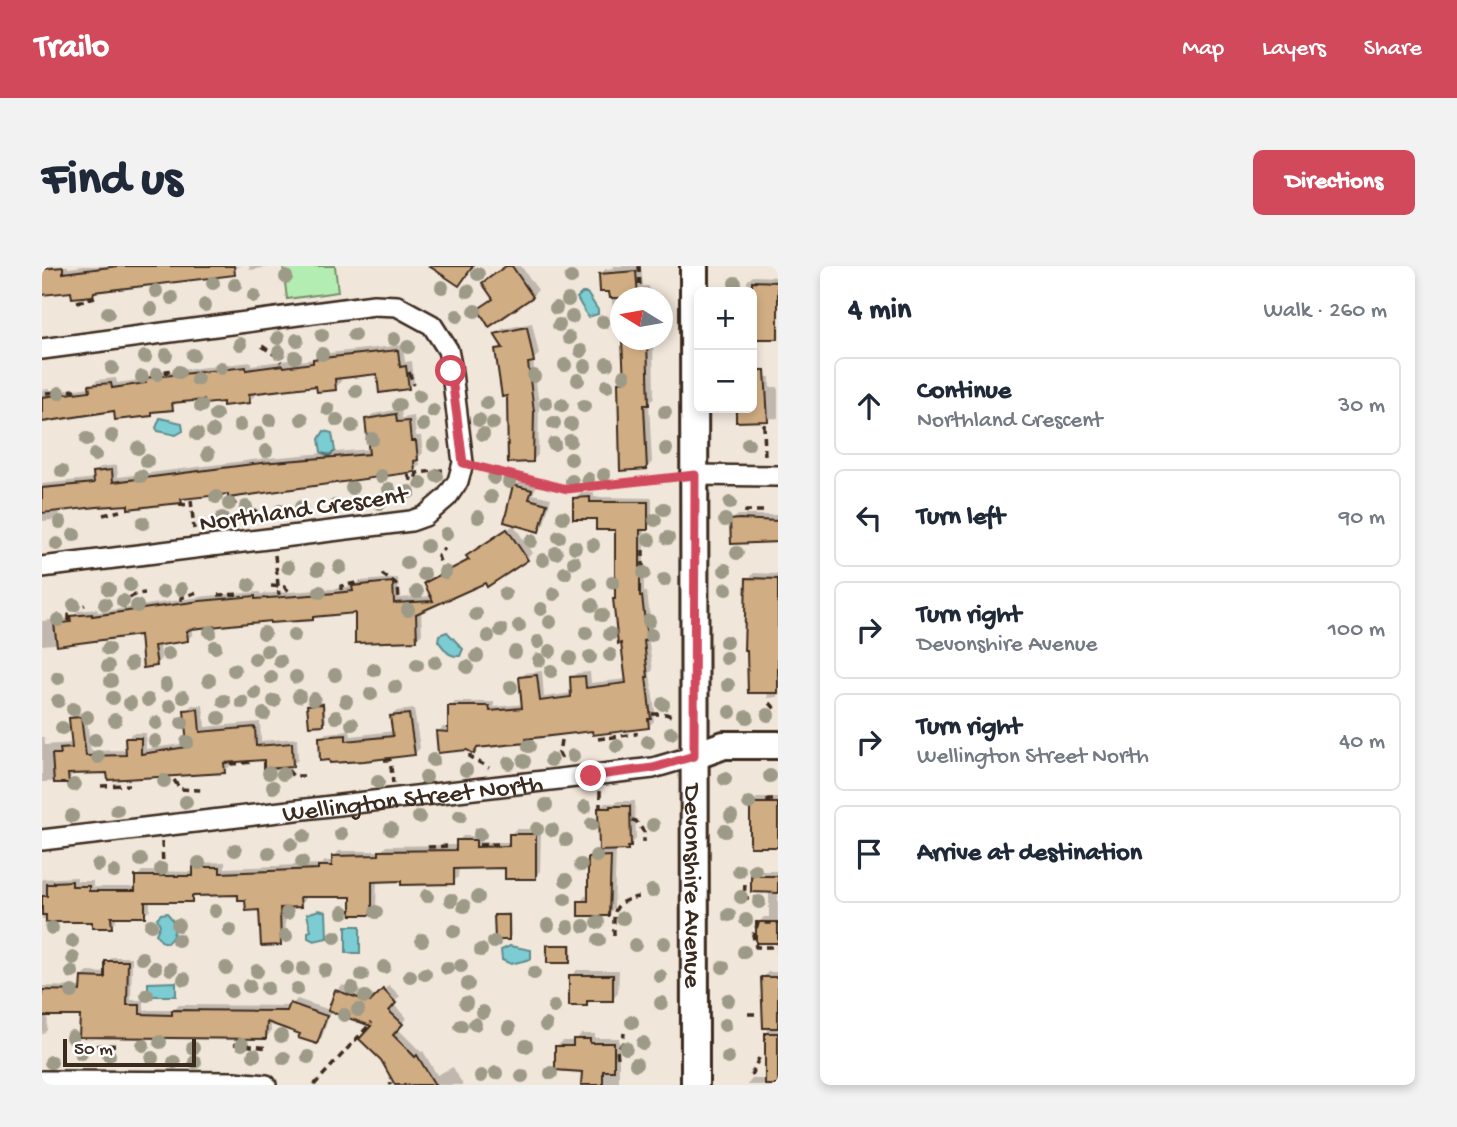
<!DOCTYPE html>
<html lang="en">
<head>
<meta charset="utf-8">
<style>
  :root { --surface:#fff; --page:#f2f2f3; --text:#1f2937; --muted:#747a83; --line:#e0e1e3; --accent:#d1495b }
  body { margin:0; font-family:"Gochi Hand",sans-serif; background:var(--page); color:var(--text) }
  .controls { position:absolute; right:21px; top:21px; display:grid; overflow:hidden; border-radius:10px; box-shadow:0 4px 10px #0003 }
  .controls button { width:63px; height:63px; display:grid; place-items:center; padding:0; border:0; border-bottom:2px solid var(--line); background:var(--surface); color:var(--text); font:35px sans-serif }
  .compass { position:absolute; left:568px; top:21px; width:63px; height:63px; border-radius:50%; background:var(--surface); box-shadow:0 4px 10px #0003; rotate:281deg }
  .scale { position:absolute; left:21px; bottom:18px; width:133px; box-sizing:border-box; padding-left:7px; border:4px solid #3b2a1e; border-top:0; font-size:19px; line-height:24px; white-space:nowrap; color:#3b2a1e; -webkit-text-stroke:5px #fff; paint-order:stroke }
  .stop { position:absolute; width:21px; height:21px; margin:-16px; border:5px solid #d1495b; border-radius:50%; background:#fff }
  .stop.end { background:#d1495b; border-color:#fff; box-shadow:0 2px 7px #0008 }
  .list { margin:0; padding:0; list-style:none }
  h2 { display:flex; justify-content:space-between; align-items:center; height:91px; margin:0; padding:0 28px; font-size:30px }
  h2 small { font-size:23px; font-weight:400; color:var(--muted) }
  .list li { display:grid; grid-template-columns:46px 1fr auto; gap:21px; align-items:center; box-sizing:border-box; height:98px; margin:0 14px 14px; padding:0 14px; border:2px solid var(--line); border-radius:10px }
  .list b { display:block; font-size:26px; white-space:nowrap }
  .list p { margin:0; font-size:23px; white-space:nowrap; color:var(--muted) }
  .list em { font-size:23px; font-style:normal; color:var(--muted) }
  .icon { flex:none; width:38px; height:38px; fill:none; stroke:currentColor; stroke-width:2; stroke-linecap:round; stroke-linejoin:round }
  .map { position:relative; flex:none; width:736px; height:819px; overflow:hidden; border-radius:10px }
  header { display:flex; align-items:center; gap:42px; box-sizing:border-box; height:98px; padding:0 35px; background:var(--accent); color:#fff }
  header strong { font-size:33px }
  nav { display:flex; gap:38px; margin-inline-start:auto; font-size:24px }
  .intro { display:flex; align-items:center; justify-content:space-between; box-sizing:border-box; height:168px; padding:0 42px }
  h1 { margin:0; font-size:49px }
  .button { padding:18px 32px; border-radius:10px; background:var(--accent); color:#fff; font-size:24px; font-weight:700 }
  main { display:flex; gap:42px; padding:0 42px }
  aside { flex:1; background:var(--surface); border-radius:10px; box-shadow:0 4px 10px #0003 }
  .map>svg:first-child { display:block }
  .green { fill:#b3edb2; stroke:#778c68; stroke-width:2 }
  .water { fill:#7bccd4; stroke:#618b8b; stroke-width:2 }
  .shadow { fill:#0003 }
  .building { fill:#d1ad83; stroke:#3b2a1e; stroke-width:2 }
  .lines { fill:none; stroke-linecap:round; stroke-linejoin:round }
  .minor-casing { stroke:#3b2a1e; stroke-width:24 }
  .secondary-casing { stroke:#3b2a1e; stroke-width:32 }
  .path { stroke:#3b2a1e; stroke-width:3.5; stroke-dasharray:7 5; stroke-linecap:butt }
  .minor { stroke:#fff; stroke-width:19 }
  .secondary { stroke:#fff; stroke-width:26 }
  .tree { fill:#9d9a87 }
  .route { stroke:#d1495b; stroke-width:9 }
  .labels { text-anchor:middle; stroke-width:5; stroke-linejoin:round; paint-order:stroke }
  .street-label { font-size:26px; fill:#3b2a1e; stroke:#fff }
</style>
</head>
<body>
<header>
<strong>Trailo</strong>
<nav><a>Map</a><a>Layers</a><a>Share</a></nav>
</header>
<div class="intro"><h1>Find us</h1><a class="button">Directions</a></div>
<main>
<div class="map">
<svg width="736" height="819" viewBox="0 0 736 819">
  <rect width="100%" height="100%" fill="#f1e6da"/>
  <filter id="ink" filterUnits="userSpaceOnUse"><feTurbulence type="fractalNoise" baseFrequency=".0143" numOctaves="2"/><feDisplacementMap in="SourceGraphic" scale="14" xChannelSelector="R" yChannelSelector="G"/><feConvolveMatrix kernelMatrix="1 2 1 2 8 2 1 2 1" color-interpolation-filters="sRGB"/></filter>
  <g filter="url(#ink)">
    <path class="green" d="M241,0h52l3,26 -51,7z"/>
    <g class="water">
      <path d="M540,27h5l11,17v4l-10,3 -11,-19z"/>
      <path d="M118,152l22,5 1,8 -7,4 -18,-4 -2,-3z"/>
      <path d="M282,165l8,2 3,18 -6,5 -8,-4 -2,-13z"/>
      <path d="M405,366l16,17 -3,7c-13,1 -15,-7 -22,-15l1,-6z"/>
      <path d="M277,644l7,2 1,26 -13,3 -6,-3v-6l3,-1 -4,-17z"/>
      <path d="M125,647c9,9 10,22 0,30l-6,-2 -5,-7 4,-9 -3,-7 4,-4z"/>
      <rect x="304" y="660" width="14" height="27"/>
      <path d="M468,680l21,4v9l-20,5 -9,-4 -1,-10z"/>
      <path d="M134,716v14h-28v-13z"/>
    </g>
    <g class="shadow">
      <path d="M0,0h26v2l16,-2h159l-146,24 -5,4 -19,-4 -30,3 -1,7z"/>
      <path d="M207,0h27l-26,4z"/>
      <path d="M464,0h15l17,24 -6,6 -52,13 14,-11 -10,-15z"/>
      <path d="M571,0h28l2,20h6l1,12h-30v17l-7,-2 -2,-23 -11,-16 6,-5 8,-1z"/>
      <path d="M711,10l25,1v60l-26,1v-46h-5v-11z"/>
      <path d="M490,57l7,31 -6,6 6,45 -1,50 -6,6 -23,-67 -12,-44 6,-6 -7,-10 6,-5z"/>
      <path d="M582,74h29l1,58 -5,5 3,59 -5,6 -28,-86 6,-6z"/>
      <path d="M361,79l2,17 7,-1 2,21 -6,5 -29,-15 -39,5 1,5 -6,6 -18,-4 -62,8v3l-6,6 -43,-3 -28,3 -6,7 -16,2 -5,4 -35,-4 -74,10v-30l7,-1 1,3 41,-5 6,-7 19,-2 1,5 29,-4 7,-6 98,-11v3l38,-5 1,2 25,-3 5,-5z"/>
      <path d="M713,111h15v10h8v31l-40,2 -1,-12h15v-28z"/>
      <path d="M359,143l1,9 12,-2 2,20h5l2,17 -4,4 1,8 -6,5 -229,27 -4,4 -122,8 1,5 -6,6 -12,1v-37l54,-6 -1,-5 6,-6 16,-2 1,12 150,-19 102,-9 -3,-30 6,-5z"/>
      <path d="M479,214l16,5 -4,9 18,4 -7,26 -5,6 -24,-44z"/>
      <path d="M538,227h14v4l58,1v25l-8,5v64h3l5,42 -4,3 5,33 -3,3 5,39 -2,2 1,7 -5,5 -55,3 -64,8 -5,4 -46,5 -6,6 -35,-20 5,-5h6l1,-20 5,-5h39v5l30,-3 -3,-26 5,-5 16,-2 2,26 29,-4 -1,-15 5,-5 13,-1 1,11 36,-4 -10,-81v-70l-19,-11 -23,-19z"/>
      <path d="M696,249h40v26l-46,-21z"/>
      <path d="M472,259l18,28 -6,6 -41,21 -64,30 1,24 -6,6 -60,-29 -41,4 -2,3 -41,1 -80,8 1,7 -5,5 -28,4 1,16 -5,5 -15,-31 -51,8 -48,4v-24l30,-3 6,-7 19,-2 1,3 109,-16 53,-4v2l72,-5 22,-3 6,-5 38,-3 1,20 33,-2 -6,-12 6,-6 38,-20 4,-7z"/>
      <path d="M712,307l24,1v123l-10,1 -20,-119z"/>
      <path d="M282,436l2,19 -3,2 -14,-18 3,-2z"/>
      <path d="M150,439h11l2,22 55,-5 1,19 36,-3 1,22 -6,5 -27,-7 -36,3 1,5 -6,6 -53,4v-2l-62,-3 -35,1 -6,9 -26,1v-45h2l1,8 28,-2 -2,-25 5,-5 10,-1 5,39 36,-1v-11l5,-6h14v16l42,-6 -2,-32z"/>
      <path d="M372,443l6,39 -6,6 -93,-16 5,-5 24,-2 1,5 43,-5 -3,-15 6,-5z"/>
      <path d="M715,532h21v48l-27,-42z"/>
      <path d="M576,535h17l1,38 -8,9 -12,1 -2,59 -6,6 -28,-12 5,-6h4l1,-39 6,-5 5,-1 -1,-42 5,-6h10z"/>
      <path d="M474,563h25l-1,42 -5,6 -28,-10h-48l-1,10 -5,5 -76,-2 -1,28 -5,5 -18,-17h-48v4l-5,6h-15l1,32 -6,6 -19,-36 -21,-15 -43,2 -6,6 -41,-1v10l-6,5h-28v6l-5,5 -18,-6 -51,-1v-40l35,-2v4h16v6h44v-10l5,-6 53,1v-4l5,-5 25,-1v6l97,-4 3,-3h9v-4l5,-6h43l4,-5 72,-1v-4l5,-5h18v6h29v-7z"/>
      <path d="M717,605h19v214h-31l5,-6h14l1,-51 -4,-51 5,-5h9l-1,-30 -18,-19 6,-6h5v-26l-16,-14z"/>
      <path d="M468,647l1,23 -3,2 -12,-22 3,-2z"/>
      <path d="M509,678h21v15l-3,2 -20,-15z"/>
      <path d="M70,691h20l-1,43h13v10h30l5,-5 112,1 6,-7 33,11 7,-19 5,-6 35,12 12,-12 11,11 -7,8 14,14 -10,10 24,24 2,-1 14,24 16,-8 10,18h-66l-22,-60 -44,-15 -9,27 -5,5 -15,-9 -31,-11v10l-5,5 -185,-22h-33l-1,15 -5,5v-49l40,1v-10l6,-5 19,1v-11z"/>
      <path d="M535,704h42l-1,23 -5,6h-21l-6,6 -15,-29z"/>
      <path d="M539,768h14v4h24v47h-36v-15l-26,-24 6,-5h12z"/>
    </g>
    <g class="building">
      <path d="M76,0h116l1,9 -141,17 -1,4 -21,2 -1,-6 -29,3v-26l21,-2v6z"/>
      <path d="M387,0h44l-14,20z"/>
      <path d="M464,0h6l21,31 -44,30 -11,-18 15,-10 -11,-16z"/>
      <path d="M594,5l2,27h-28l-1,-6h-9l-1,-18z"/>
      <path d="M710,15l26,1v57h-26z"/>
      <path d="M485,61l7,35 -6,1 6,49 -1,50 -25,1 -1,-67 -5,1 -7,-48 8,-1 -9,-14z"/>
      <path d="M580,74h25l2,65h-5l3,64 -27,2 -2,-89h6z"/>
      <path d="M356,84l2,17 6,-1 3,23 -30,4 -2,-19 -42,5 1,11 -19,2 -1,-6 -67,8 1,9 -27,3v-4l-18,2 -1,-4 -32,3 1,7 -21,2v4l-37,4 -1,-9 -72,11v-25l48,-6 -1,-6 22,-2 1,5 34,-5 -1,-5 101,-11v3l37,-5 1,2 29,-4v-4z"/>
      <path d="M710,104h13l3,51 -32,1v-14h16z"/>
      <path d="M354,148l1,8 12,-1 2,20h5l2,19 -4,1 1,11 -187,26v-4l-47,5 1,4 -21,2 -33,4v-4l-31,2 -55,6v-25l52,-5 -1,-11 19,-2 1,12 148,-19 108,-9 -4,-35z"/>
      <path d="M471,219l19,5 -3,9 18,5 -8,28 -35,-10z"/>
      <path d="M548,231v5h58v28h-8v66h2l5,44 -3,1 4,36h-2l5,42h-3l1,9 -56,7 -1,-4 -66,8v4l-49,5 -3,6 -7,-4 -29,3 -2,-22 12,1v-26h41l1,5 32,-3 -3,-31 18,-2 3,26 31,-4 -1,-20 15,-1 1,12 40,-5 -5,-40 -3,1 -5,-45h2v-69h-19v-11h-23v-21z"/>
      <path d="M698,253l38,2v21l-47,2 -1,-24z"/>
      <path d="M465,263l21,31 -41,27 -2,-4 -69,31 1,27 -62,2v-30l-42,4v3l-43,3v-2l-79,8 -4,2 1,10 -34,5 3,20 -14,2 -3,-33 -83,11 -3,-22 17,-2 -1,-6 22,-2v2l108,-15 55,-5v3l70,-5 28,-3 -1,-5 29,-3 12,-1 1,21 39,-2 -9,-18 45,-23 -3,-4z"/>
      <path d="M704,312l32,1v114h-30l-1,-42h-3z"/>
      <path d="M281,438l1,21 -15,1 -2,-21z"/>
      <path d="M156,443l2,23 55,-5 1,19 36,-3 1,24 -29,2v-9l-40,3 1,10 -117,7 -1,-7 -39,1 1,9h-15l-2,-29h9l-1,-5 12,-1 -3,-30 12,-1 5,39 40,-1 -1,-17h16v16l46,-7 -3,-37z"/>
      <path d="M367,448l6,41 -51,6 -34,2 -1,-3 -9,1 -1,-24 27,-2v6l47,-5 -3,-20z"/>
      <rect x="708" y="537" width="28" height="44"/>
      <path d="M568,540h20l1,41h-3v3l-29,1 -1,-43h12z"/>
      <path d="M467,568h27v45h-31v-11l-51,1v15l-53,1v-4l-29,1v33h-21v-18h-51l1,10 -21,1 1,37 -20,1 -2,-36 -13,1 -1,-11h-7v-5l-46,1v6h-47v15h-34l1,11h-20v-6h-46v-7h-4v-19h5v-12h7v-2l18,-1v5h17v5h46v-15h58v-9h27v6l98,-4v-3h14v-10l47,-1v-4l77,-1v-10h20v7l33,-1z"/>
      <path d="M569,590l-2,60h-31v-15h10v-44z"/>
      <path d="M709,610h27v17l-27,-1z"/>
      <path d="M452,649h15v25h-14z"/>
      <rect x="714" y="656" width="22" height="21"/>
      <rect x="505" y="679" width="23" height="18"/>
      <path d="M63,695h23l-1,44h13v9l32,1v-5l115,1 3,-8 37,13 -10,28 -19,-6 2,-4 -33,-12 -1,17 -187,-2 1,-21h-38v-26l38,1 1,-14 24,1z"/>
      <path d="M527,709h44v26h-26v5h-18z"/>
      <path d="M719,711h17v51h-15z"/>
      <path d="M341,723l13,14 -7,8 14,13 -10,11 22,22 2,-2 18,30h-40l-14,-25 -22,-21 12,-13 -43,-15 7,-21 35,12z"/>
      <rect x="723" y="767" width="13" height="52"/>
      <path d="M531,773h17v4h24v28h-11v14h-22l1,-13 -27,-2v-24h18z"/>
    </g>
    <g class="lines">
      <g class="minor-casing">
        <g id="minor">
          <path d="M0,83l332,-44 23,1 35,19 16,25 3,15 12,98 -5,18 -11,16 -22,19 -14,5 -369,46"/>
          <path d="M653,209l83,1"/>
          <path id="s1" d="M0,574l611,-72 41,-12"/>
          <path d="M0,815l192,1 32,3"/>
        </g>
      </g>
      <g class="secondary-casing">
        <g id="secondary">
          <path id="s2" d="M652,0l1,819"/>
          <path d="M652,490l30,-11h54"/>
        </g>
      </g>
      <g class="path">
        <path d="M597,0l1,22"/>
        <path d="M35,36l18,-5"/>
        <path d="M220,80l13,9 6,7"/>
        <path d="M367,106l5,13"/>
        <path d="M125,108l-1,-3 17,-2"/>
        <path d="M4,127l30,-3"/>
        <path d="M722,158l1,33"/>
        <path d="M436,201l89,22 107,-11"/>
        <path d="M366,209l2,4 5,1 2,-7 26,-3"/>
        <path d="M190,233c7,14 15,13 29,12"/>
        <path d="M149,234l3,29"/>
        <path d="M137,239l13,-1"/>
        <path d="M704,247v-2h20"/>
        <path d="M61,249l17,-4"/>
        <path d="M601,284v18"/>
        <path d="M233,289l4,40"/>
        <path d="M400,307v-5l-4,-12 6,-8"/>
        <path d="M340,308l16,12 1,14"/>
        <path d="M229,320l14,1 6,7"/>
        <path d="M299,324v-4l20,-4"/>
        <path d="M176,329l23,-1v2"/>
        <path d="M139,335v-3l19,-7"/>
        <path d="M81,342c3,-11 12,-14 22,-15"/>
        <path d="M27,355v-6l6,-6 10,-4"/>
        <path d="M728,437l8,9"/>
        <path d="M610,448h14l8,3"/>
        <path d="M556,473l38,-5v-2"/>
        <path d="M519,474l-2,13 4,8"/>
        <path d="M428,488v3l19,11"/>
        <path d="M342,494h6l3,23"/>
        <path d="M189,498l23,-2"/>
        <path d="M246,504l5,6h11"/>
        <path d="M132,514l6,9 21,1"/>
        <path d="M59,520l28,-1"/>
        <path d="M558,525v16"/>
        <path d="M726,536v-2h10"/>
        <path d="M590,554l4,1 8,11v10"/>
        <path d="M120,575l1,26"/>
        <path d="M437,579l19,-1"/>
        <path d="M386,581l20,-1"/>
        <path d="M703,618l-1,14h21"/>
        <path d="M572,670c0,-24 -3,-34 24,-39"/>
        <path d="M730,681h-16l-3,-12 5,-12h20"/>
        <path d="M706,748h8"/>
        <path d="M192,778l35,4"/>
        <path d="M42,780l36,-1"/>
        <path d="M576,792l-1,-9 6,-6 1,-10"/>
        <path d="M709,809l8,-17"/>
        <path d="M348,817l1,2"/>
        <path d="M272,819l58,-63"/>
      </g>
      <use href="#minor" class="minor"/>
      <use href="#secondary" class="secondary"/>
    </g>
    <g class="tree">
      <circle cx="436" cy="8" r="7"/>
      <circle cx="244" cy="11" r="7"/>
      <circle cx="529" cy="12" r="7"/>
      <circle cx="171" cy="17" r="7"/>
      <circle cx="693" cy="17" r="7"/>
      <circle cx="193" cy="19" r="7"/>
      <circle cx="400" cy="21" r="7"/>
      <circle cx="114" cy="25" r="7"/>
      <circle cx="426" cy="25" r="7"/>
      <circle cx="212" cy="30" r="7"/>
      <circle cx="130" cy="32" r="7"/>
      <circle cx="526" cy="34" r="7"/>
      <circle cx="163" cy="39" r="7"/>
      <circle cx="514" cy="42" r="7"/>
      <circle cx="109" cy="43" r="7"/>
      <circle cx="433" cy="45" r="7"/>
      <circle cx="66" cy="47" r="7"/>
      <circle cx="415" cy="50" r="7"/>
      <circle cx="530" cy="51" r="7"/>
      <circle cx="561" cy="56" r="7"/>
      <circle cx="517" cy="59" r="7"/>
      <circle cx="280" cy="69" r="7"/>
      <circle cx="312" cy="69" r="7"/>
      <circle cx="236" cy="72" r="7"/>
      <circle cx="527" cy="72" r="7"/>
      <circle cx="352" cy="73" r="7"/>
      <circle cx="255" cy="74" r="7"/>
      <circle cx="198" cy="78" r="7"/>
      <circle cx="366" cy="81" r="7"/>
      <circle cx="539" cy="85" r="7"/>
      <circle cx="237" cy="86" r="7"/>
      <circle cx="280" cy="88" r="7"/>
      <circle cx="124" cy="89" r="7"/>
      <circle cx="151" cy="89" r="7"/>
      <circle cx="103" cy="91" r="7"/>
      <circle cx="253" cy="91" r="7"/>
      <circle cx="565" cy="98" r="7"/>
      <circle cx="523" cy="99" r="7"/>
      <circle cx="543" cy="100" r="7"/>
      <circle cx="70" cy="102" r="7"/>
      <circle cx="179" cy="102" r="7"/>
      <circle cx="137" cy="106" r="7"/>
      <circle cx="115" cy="108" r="7"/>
      <circle cx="492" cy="110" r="7"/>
      <circle cx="582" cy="110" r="7"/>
      <circle cx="100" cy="111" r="7"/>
      <circle cx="155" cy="113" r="7"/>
      <circle cx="536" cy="114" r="7"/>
      <circle cx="565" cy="120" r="7"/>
      <circle cx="314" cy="125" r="7"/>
      <circle cx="17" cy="127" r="7"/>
      <circle cx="377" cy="130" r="7"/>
      <circle cx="445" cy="137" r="7"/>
      <circle cx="504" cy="137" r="7"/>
      <circle cx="357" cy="139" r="7"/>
      <circle cx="520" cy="139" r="7"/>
      <circle cx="159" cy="140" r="7"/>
      <circle cx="542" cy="140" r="7"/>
      <circle cx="286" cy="143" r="7"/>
      <circle cx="391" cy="145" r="7"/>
      <circle cx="623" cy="146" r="7"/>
      <circle cx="174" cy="149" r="7"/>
      <circle cx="260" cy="153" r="7"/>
      <circle cx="228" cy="154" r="7"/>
      <circle cx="295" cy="154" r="7"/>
      <circle cx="437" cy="154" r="7"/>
      <circle cx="451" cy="157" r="7"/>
      <circle cx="512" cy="157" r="7"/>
      <circle cx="529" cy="158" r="7"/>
      <circle cx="198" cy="159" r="7"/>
      <circle cx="381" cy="159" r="7"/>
      <circle cx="310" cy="160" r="7"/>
      <circle cx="171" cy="165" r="7"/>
      <circle cx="155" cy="168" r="7"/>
      <circle cx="217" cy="168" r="7"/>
      <circle cx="441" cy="168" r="7"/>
      <circle cx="70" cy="170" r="7"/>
      <circle cx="45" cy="173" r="7"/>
      <circle cx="330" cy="173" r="7"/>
      <circle cx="528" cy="175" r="7"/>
      <circle cx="512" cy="178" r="7"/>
      <circle cx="706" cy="178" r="7"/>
      <circle cx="392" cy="179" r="7"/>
      <circle cx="96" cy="182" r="7"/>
      <circle cx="624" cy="183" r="7"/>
      <circle cx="224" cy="185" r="7"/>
      <circle cx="166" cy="188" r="7"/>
      <circle cx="53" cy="189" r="7"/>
      <circle cx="529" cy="193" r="7"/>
      <circle cx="105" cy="195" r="7"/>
      <circle cx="20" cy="205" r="7"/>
      <circle cx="562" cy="209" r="7"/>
      <circle cx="99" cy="210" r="7"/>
      <circle cx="339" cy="210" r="7"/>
      <circle cx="395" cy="210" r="7"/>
      <circle cx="452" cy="212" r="7"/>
      <circle cx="546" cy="213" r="7"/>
      <circle cx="530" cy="215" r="7"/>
      <circle cx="467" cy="216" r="7"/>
      <circle cx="379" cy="217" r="7"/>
      <circle cx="310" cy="222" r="7"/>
      <circle cx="347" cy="223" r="7"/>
      <circle cx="367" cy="226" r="7"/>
      <circle cx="174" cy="231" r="7"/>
      <circle cx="449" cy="231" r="7"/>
      <circle cx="338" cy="237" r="7"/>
      <circle cx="688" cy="237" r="7"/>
      <circle cx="187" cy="238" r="7"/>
      <circle cx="313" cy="239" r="7"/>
      <circle cx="293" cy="240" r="7"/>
      <circle cx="204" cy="241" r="7"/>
      <circle cx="259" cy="241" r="7"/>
      <circle cx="622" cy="243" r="7"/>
      <circle cx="238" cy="245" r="7"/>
      <circle cx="436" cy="251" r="7"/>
      <circle cx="521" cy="251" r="7"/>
      <circle cx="180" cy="252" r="7"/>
      <circle cx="613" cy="254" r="7"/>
      <circle cx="683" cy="254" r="7"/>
      <circle cx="18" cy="256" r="7"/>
      <circle cx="101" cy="257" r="7"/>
      <circle cx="404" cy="268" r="7"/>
      <circle cx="32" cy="269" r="7"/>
      <circle cx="517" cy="271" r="7"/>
      <circle cx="626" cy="272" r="7"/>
      <circle cx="607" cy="274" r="7"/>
      <circle cx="489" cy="275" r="7"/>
      <circle cx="15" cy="278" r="7"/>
      <circle cx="551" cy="279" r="7"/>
      <circle cx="385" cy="280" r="7"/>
      <circle cx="533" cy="281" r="7"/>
      <circle cx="514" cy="287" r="7"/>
      <circle cx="695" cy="287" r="7"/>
      <circle cx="501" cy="294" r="7"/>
      <circle cx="532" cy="296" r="7"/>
      <circle cx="365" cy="297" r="7"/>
      <circle cx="246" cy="301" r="7"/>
      <circle cx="298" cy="301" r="7"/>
      <circle cx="276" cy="303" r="7"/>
      <circle cx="683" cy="304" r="7"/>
      <circle cx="403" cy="306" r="7"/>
      <circle cx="523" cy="307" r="7"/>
      <circle cx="602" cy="307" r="7"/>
      <circle cx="382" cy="308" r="7"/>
      <circle cx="622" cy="314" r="7"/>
      <circle cx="571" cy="316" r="7"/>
      <circle cx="548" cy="318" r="7"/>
      <circle cx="88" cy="319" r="7"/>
      <circle cx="207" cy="319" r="7"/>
      <circle cx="67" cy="323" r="7"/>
      <circle cx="139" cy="323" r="7"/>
      <circle cx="684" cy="323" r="7"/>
      <circle cx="121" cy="326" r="7"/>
      <circle cx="278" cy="326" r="7"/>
      <circle cx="375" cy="326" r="7"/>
      <circle cx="463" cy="328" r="7"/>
      <circle cx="512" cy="328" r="7"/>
      <circle cx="81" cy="335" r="7"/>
      <circle cx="63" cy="338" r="7"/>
      <circle cx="32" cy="339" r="7"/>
      <circle cx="550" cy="339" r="7"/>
      <circle cx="95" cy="340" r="7"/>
      <circle cx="499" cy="343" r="7"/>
      <circle cx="366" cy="344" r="7"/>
      <circle cx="434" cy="348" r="7"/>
      <circle cx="560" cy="349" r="7"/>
      <circle cx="16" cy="354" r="7"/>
      <circle cx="607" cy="355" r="7"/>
      <circle cx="508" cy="356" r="7"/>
      <circle cx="477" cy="360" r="7"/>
      <circle cx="459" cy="364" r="7"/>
      <circle cx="168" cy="366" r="7"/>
      <circle cx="222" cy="367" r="7"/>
      <circle cx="544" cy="367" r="7"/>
      <circle cx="568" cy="368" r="7"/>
      <circle cx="252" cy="369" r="7"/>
      <circle cx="609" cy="369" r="7"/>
      <circle cx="446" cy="370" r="7"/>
      <circle cx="496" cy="376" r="7"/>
      <circle cx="684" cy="376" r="7"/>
      <circle cx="173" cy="381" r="7"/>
      <circle cx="66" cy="383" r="7"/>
      <circle cx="225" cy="385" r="7"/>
      <circle cx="508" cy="385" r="7"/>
      <circle cx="473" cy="386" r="7"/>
      <circle cx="126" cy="388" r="7"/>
      <circle cx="568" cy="389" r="7"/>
      <circle cx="435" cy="390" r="7"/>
      <circle cx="548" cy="391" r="7"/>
      <circle cx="528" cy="392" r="7"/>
      <circle cx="684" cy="392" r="7"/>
      <circle cx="213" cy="393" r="7"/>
      <circle cx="497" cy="394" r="7"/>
      <circle cx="238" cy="395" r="7"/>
      <circle cx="393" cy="396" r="7"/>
      <circle cx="89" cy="398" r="7"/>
      <circle cx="375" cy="399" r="7"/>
      <circle cx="66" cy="400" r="7"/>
      <circle cx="425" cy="401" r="7"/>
      <circle cx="192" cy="404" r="7"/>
      <circle cx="332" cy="404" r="7"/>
      <circle cx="509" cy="405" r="7"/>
      <circle cx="293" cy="409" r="7"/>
      <circle cx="229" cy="411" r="7"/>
      <circle cx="254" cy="411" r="7"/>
      <circle cx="16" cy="412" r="7"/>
      <circle cx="167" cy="414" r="7"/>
      <circle cx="69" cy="415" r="7"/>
      <circle cx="124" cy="419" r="7"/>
      <circle cx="686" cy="419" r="7"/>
      <circle cx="353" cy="421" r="7"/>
      <circle cx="469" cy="421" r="7"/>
      <circle cx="213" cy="427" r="7"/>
      <circle cx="329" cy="428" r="7"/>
      <circle cx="257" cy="430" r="7"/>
      <circle cx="141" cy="431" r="7"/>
      <circle cx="71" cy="432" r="7"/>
      <circle cx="272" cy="433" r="7"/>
      <circle cx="106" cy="434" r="7"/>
      <circle cx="16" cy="435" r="7"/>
      <circle cx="182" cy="435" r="7"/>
      <circle cx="232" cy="435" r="7"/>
      <circle cx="304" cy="435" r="7"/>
      <circle cx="200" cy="436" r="7"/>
      <circle cx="88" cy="437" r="7"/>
      <circle cx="621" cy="438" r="7"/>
      <circle cx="128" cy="440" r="7"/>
      <circle cx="31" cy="443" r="7"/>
      <circle cx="688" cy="446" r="7"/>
      <circle cx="222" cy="448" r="7"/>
      <circle cx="726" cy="449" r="7"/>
      <circle cx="45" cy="451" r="7"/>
      <circle cx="294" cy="451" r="7"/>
      <circle cx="705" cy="451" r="7"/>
      <circle cx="177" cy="452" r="7"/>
      <circle cx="73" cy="454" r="7"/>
      <circle cx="114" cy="457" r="7"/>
      <circle cx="140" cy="457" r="7"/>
      <circle cx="310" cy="458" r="7"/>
      <circle cx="20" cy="462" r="7"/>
      <circle cx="629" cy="467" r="7"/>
      <circle cx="53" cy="474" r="7"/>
      <circle cx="113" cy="475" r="7"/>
      <circle cx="145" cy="476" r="7"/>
      <circle cx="606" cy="476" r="7"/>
      <circle cx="487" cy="480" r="7"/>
      <circle cx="575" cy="480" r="7"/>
      <circle cx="531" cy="490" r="7"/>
      <circle cx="56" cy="491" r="7"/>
      <circle cx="391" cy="494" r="7"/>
      <circle cx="509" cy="494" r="7"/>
      <circle cx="482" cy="495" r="7"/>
      <circle cx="467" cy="497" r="7"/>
      <circle cx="424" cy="504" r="7"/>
      <circle cx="227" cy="507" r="7"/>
      <circle cx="241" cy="508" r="7"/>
      <circle cx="728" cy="510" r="7"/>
      <circle cx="384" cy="511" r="7"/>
      <circle cx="683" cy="513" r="7"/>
      <circle cx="122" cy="515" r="7"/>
      <circle cx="336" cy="516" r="7"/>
      <circle cx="32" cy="519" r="7"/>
      <circle cx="231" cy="521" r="7"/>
      <circle cx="144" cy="536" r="7"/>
      <circle cx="707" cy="537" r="7"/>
      <circle cx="504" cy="539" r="7"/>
      <circle cx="543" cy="541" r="7"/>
      <circle cx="75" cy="544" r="7"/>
      <circle cx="30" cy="550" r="7"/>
      <circle cx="418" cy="550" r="7"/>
      <circle cx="689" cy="550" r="7"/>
      <circle cx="377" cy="551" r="7"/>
      <circle cx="550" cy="558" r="7"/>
      <circle cx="611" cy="559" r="7"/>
      <circle cx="349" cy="563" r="7"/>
      <circle cx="495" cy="563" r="7"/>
      <circle cx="510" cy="564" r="7"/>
      <circle cx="683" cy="565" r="7"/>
      <circle cx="299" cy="568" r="7"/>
      <circle cx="438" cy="568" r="7"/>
      <circle cx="262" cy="570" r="7"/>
      <circle cx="524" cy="574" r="7"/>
      <circle cx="249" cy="578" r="7"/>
      <circle cx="193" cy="584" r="7"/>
      <circle cx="227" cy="587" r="7"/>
      <circle cx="554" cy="590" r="7"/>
      <circle cx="99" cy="594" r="7"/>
      <circle cx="260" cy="596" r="7"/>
      <circle cx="157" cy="597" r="7"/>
      <circle cx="56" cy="599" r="7"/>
      <circle cx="539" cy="599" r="7"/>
      <circle cx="119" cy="603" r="7"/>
      <circle cx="713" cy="604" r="7"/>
      <circle cx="697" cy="605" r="7"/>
      <circle cx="72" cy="606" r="7"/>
      <circle cx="524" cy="614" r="7"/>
      <circle cx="610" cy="625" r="7"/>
      <circle cx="385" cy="630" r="7"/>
      <circle cx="436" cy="631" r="7"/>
      <circle cx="699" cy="631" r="7"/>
      <circle cx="523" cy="633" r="7"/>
      <circle cx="409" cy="634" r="7"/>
      <circle cx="717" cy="636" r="7"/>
      <circle cx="422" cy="640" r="7"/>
      <circle cx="173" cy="645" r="7"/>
      <circle cx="301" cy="646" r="7"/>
      <circle cx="334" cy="646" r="7"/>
      <circle cx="245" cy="647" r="7"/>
      <circle cx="687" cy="649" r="7"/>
      <circle cx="581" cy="652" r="7"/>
      <circle cx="704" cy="654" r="7"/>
      <circle cx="556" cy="656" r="7"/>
      <circle cx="109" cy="659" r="7"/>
      <circle cx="136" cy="659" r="7"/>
      <circle cx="506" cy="659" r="7"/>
      <circle cx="542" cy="660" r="7"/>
      <circle cx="526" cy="661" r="7"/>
      <circle cx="10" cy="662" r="7"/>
      <circle cx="188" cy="664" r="7"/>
      <circle cx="412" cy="665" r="7"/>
      <circle cx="244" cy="670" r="7"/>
      <circle cx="293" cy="671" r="7"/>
      <circle cx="136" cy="674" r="7"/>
      <circle cx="380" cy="674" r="7"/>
      <circle cx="557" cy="674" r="7"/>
      <circle cx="30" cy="675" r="7"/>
      <circle cx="452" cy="676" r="7"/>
      <circle cx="622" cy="677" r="7"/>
      <circle cx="593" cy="679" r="7"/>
      <circle cx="439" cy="684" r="7"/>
      <circle cx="702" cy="686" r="7"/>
      <circle cx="31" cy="692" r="7"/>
      <circle cx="100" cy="692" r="7"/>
      <circle cx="419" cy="700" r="7"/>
      <circle cx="342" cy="701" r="7"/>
      <circle cx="681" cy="701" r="7"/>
      <circle cx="113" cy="702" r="7"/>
      <circle cx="184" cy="702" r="7"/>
      <circle cx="245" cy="702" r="7"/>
      <circle cx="405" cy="702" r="7"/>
      <circle cx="129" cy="703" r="7"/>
      <circle cx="261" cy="703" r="7"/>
      <circle cx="283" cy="704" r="7"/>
      <circle cx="215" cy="705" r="7"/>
      <circle cx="30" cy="706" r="7"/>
      <circle cx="492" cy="707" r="7"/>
      <circle cx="383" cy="708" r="7"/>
      <circle cx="320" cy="709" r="7"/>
      <circle cx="368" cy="710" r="7"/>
      <circle cx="618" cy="710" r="7"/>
      <circle cx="142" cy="713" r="7"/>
      <circle cx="426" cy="718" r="7"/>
      <circle cx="207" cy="720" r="7"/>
      <circle cx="225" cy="722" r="7"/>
      <circle cx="310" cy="722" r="7"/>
      <circle cx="255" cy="723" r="7"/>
      <circle cx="189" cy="725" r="7"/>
      <circle cx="30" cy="726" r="7"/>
      <circle cx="105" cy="729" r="7"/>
      <circle cx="323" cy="731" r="7"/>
      <circle cx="686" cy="734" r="7"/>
      <circle cx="424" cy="737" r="7"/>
      <circle cx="619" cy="737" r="7"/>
      <circle cx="512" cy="741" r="7"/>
      <circle cx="316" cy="744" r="7"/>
      <circle cx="441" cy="746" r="7"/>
      <circle cx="302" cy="749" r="7"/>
      <circle cx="590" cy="756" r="7"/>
      <circle cx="433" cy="758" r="7"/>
      <circle cx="504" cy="759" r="7"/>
      <circle cx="683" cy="759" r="7"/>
      <circle cx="419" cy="760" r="7"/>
      <circle cx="467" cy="762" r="7"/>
      <circle cx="239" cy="770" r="7"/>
      <circle cx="30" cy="771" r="7"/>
      <circle cx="118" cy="776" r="7"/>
      <circle cx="601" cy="777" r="7"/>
      <circle cx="200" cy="778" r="7"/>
      <circle cx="101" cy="779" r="7"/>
      <circle cx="484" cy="780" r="7"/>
      <circle cx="151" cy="782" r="7"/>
      <circle cx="584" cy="782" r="7"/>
      <circle cx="39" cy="787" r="7"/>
      <circle cx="67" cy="789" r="7"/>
      <circle cx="212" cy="789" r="7"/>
      <circle cx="266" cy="791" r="7"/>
      <circle cx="110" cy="792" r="7"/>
      <circle cx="242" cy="792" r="7"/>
      <circle cx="686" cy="792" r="7"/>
      <circle cx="9" cy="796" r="7"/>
      <circle cx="132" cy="796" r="7"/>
      <circle cx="153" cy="796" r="7"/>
      <circle cx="594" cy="798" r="7"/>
      <circle cx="454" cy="807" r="7"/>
      <circle cx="509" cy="807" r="7"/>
      <circle cx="439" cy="810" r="7"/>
      <circle cx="480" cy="810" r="7"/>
    </g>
  </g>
  <g class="lines" filter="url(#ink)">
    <path class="route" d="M409,105l12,92 104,26 128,-14 -1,281 -41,12 -62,8"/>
  </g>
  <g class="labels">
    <g class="street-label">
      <text transform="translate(261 241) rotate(-8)" y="9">Northland Crescent</text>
      <text dy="9" stroke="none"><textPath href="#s1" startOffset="373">Wellington Street North</textPath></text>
      <text dy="9" stroke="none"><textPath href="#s2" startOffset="620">Devonshire Avenue</textPath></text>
    </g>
  </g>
</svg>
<div class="controls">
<button>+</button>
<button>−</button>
</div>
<svg class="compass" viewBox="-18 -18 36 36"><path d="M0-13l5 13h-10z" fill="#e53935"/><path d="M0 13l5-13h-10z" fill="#747a83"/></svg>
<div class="scale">50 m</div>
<div class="stop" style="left:409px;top:105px"></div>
<div class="stop end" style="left:549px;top:510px"></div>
</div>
<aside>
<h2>4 min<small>Walk · 260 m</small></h2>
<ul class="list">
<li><svg class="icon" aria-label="ahead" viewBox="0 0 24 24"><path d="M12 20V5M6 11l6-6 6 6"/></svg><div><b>Continue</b><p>Northland Crescent</p></div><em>30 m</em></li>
<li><svg class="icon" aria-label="left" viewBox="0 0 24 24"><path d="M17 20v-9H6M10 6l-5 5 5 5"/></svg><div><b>Turn left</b></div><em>90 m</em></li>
<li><svg class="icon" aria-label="right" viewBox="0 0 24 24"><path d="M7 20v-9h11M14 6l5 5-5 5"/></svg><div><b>Turn right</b><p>Devonshire Avenue</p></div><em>100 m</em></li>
<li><svg class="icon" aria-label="right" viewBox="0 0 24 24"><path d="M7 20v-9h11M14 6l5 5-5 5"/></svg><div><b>Turn right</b><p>Wellington Street North</p></div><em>40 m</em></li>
<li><svg class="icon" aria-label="arrive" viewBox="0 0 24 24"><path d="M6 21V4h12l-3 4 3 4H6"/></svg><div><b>Arrive at destination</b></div></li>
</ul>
</aside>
</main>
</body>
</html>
